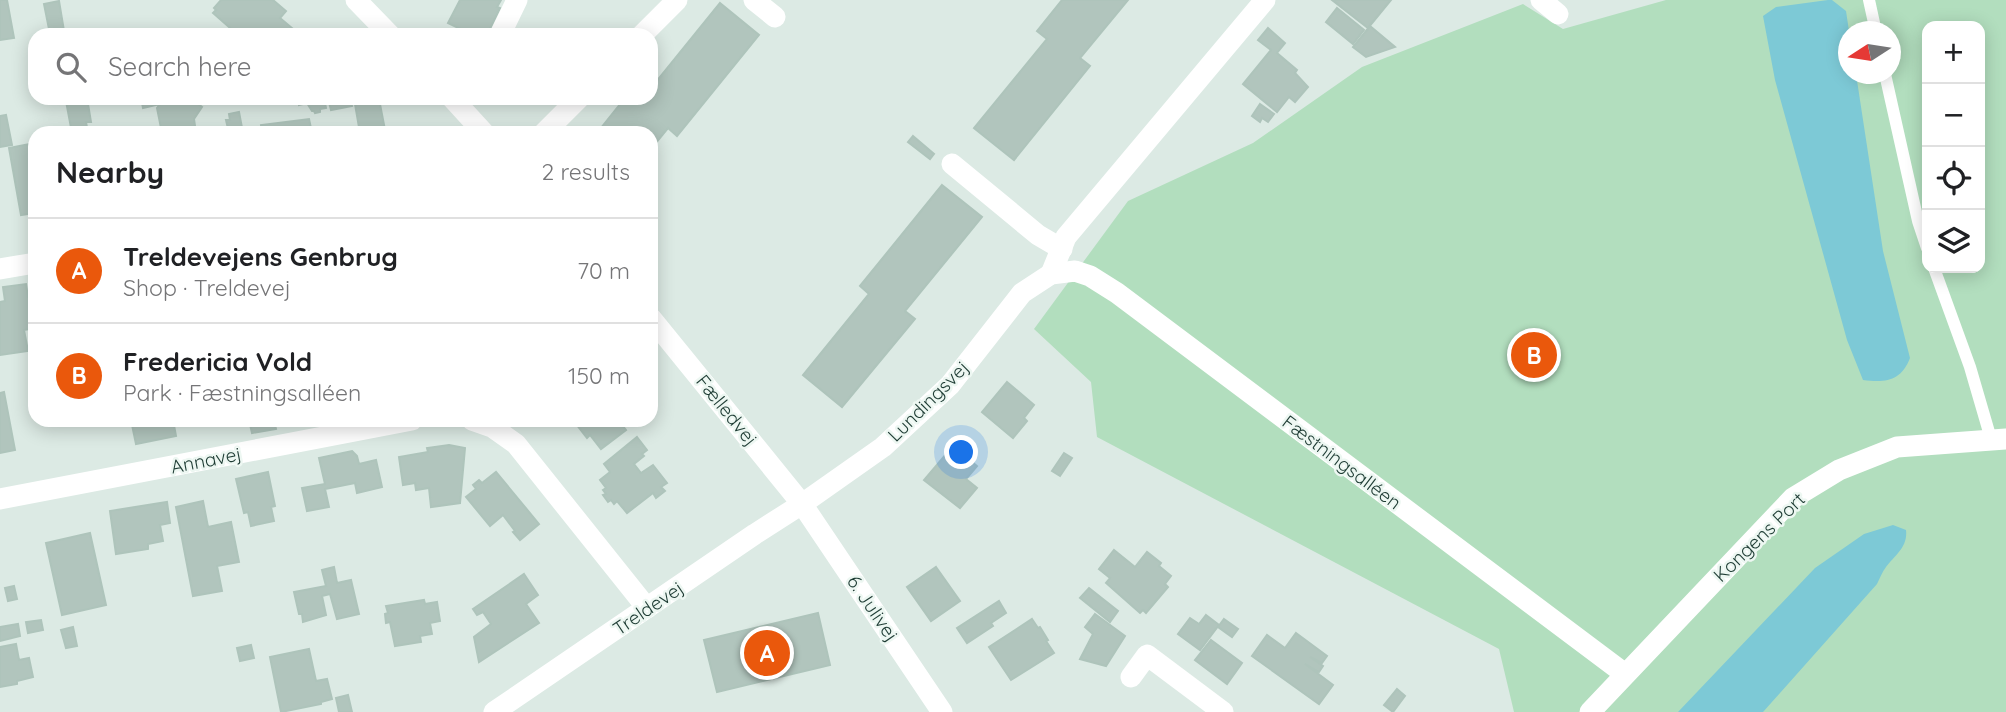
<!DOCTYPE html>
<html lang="en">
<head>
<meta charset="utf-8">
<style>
  :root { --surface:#fff; --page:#f6f6f6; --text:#202124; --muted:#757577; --line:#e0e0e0; --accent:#ea580c }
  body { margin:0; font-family:Quicksand,sans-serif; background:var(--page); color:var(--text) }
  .controls { position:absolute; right:21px; top:21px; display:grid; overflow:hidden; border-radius:14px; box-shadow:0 4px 18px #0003 }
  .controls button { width:63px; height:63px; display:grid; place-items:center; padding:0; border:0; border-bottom:2px solid var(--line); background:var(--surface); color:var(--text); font:35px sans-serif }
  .compass { position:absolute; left:1838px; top:21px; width:63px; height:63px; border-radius:50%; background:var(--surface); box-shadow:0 4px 18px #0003; rotate:258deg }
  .you { position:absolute; left:962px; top:453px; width:24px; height:24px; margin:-18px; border:5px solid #fff; border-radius:50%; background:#1a73e8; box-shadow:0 0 0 10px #1a73e833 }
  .badge { display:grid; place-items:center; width:46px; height:46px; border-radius:50%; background:var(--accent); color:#fff; font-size:23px; font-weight:700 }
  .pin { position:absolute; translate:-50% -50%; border:4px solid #fff; box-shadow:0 2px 7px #0006 }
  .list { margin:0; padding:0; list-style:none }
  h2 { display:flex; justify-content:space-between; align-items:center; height:91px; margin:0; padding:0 28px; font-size:30px }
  h2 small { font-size:23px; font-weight:400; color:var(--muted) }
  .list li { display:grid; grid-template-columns:46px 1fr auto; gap:21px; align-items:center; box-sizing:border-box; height:105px; padding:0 28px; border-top:2px solid var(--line) }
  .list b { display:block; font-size:26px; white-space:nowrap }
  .list p { margin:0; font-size:23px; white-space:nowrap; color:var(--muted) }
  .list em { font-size:23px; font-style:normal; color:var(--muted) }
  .icon { flex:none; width:38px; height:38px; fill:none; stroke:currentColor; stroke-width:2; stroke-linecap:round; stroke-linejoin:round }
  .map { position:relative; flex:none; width:2006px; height:712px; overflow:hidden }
  .search { position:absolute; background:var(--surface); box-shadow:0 4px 18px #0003; left:28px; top:28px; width:630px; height:77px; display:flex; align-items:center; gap:18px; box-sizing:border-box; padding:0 24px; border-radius:21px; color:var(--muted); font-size:26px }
  .panel { position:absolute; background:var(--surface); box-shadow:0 4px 18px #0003; left:28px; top:126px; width:630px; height:301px; border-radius:21px }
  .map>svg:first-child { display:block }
  .green { fill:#b2debe; fill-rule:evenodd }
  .water { fill:#7dc9d6 }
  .building { fill:#b1c5bd; stroke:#aec4bb; stroke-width:2 }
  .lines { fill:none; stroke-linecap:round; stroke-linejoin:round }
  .service { stroke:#fff; stroke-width:12 }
  .minor { stroke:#fff; stroke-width:21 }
  .tertiary { stroke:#fff; stroke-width:21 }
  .labels { text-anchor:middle; stroke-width:5; stroke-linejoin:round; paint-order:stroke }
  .street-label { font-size:19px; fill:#1d3b33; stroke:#edf7f2 }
</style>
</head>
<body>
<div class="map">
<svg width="2006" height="712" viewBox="0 0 2006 712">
  <rect width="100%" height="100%" fill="#dceae4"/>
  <path class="green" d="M1666,0h340v712h-492l-15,-63 -402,-212 -6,-55 -57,-53 94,-128 125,-58 109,-76 161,-63 40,25zM1927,26h53v242h-53zM1848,32h42v42h-42z"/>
  <g class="water">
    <path d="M1828,0h4l14,11 3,20 -1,43h8l27,177 27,107c-9,23 -24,25 -47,22l-16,-40 -72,-260 -12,-64 13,-9z"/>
    <path d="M1893,525l13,5c2,17 -11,25 -20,37 -4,5 -6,11 -9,17l-114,128h-85l137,-144 49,-34z"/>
  </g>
  <g class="building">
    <path d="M0,0h7l7,38 -14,2z"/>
    <path d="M221,0h52l13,11 -6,7 19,16 -61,1 -25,-22 3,-3 -2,-2z"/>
    <path d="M460,0h41l-4,7 3,1 -13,27h-14l-25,-12z"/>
    <path d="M1062,0h66l-48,58 10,8 -76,94 -40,-32 73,-89 -10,-8z"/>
    <path d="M1332,0h59l-23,28z"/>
    <path d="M59,1l5,30 -14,3 -6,-30z"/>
    <path d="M720,3l39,32 -82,101 -9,-8 -17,21v-16h-54l28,-35h26v-10z"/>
    <path d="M1337,8l27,22 -11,14 -27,-22z"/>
    <path d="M1370,26l25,21 -29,10 -13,-10z"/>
    <path d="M1268,28l17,15 -8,10 20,17 -2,3 13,14 -13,15 -6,-5 -12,15 -34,-28 28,-34 -13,-10z"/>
    <path d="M87,98l4,24h-5l2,11h-16l-6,-32z"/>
    <path d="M141,98h50l11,9 -8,12 2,14h-34l-5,-25 3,-4 -17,4z"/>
    <path d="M298,98h26l2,10 -6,1v3l-5,1 -1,-2h-2l-5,-8 -8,2z"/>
    <path d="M328,98h22l2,8 -21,4z"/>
    <path d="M379,99l6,31 5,-1 1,4h-33h2l-5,-29z"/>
    <path d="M1260,104l14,10 -6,8 -6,-4 -2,4 -8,-6z"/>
    <path d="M239,112l4,21h-14l-3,-13h4l-1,-6z"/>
    <path d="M6,115l6,30 -12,2v-31z"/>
    <path d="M309,119l3,14h-50l-1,-8z"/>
    <path d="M913,136l21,18 -4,5 -22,-17z"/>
    <path d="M35,143v70l-14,2 -12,-67z"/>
    <path d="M942,185l40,32 -77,94 10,8 -73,88 -39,-32 66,-81 -9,-8z"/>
    <path d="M26,284l2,13 3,-1 4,24v8l-11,2 4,21 -28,4v-53l5,-1 -2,-14z"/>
    <path d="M1007,382l27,23 -10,13 3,3 -14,17 -31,-26z"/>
    <path d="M4,392l11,58 -15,3v-60z"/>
    <path d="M131,420h42l3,16 -40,8z"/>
    <path d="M249,420h25l2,9 -24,4z"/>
    <path d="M573,420h45l8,10 -25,19 -11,-14 -3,3z"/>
    <path d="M637,437l10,13 -5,4 2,2 -10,8 7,9 12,-8 14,18 -6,4 4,4 -9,7 -3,-5 -26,20 -10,-12 -3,3 -3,-4 -3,2 -5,-7 3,-1 -3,-4 3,-2 -6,-8 10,-8 -6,-8z"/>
    <path d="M449,445l16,3 -5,55 -29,4 -2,-19 -13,2 -1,-7 -12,2 -4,-28 29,-5 -1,-4z"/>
    <path d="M953,446l24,20 -11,13 11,9 -17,20 -36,-28z"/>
    <path d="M352,451l5,5 2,8 17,-4 6,27 -25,6 -2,-10 -30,6 4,18 -22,4 -5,-23 23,-4 -6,-26z"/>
    <path d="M1064,453l8,5 -12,18 -8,-5z"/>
    <path d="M268,472l7,34 -4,1 3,14 -23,5 -3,-14 -4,1 -8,-34z"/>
    <path d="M496,472l43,52 -19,16 -7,-8 2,-1 -12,-16 -13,11 -24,-29 10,-8 -3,-4 6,-5 3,3z"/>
    <path d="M203,501l5,26 23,-5 8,40 -22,4 5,25 -29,5 -17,-89z"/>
    <path d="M167,502l3,21 -10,2 3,16 -15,3v5l-32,5 -6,-43z"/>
    <path d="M90,533l16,72 -44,10 -16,-72z"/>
    <path d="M1114,550l21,17 12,-15 14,11 -2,3 12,10 -6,8 3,3 -22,26 -3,-3 -3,3 -34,-30 4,-5 -11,-9z"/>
    <path d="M334,567l3,16 14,-3 8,34 -22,5 -7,-25 -8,2 4,19 -23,7 -1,-8h-3l-5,-22 32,-6 -4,-16z"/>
    <path d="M936,567l24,34 -29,20 -24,-34z"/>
    <path d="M524,574l14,21 -12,9 13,19 -60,39 -5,-25 17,-13 -8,-12 -6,3 -4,-6z"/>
    <path d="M14,586l3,13 -9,2 -3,-13z"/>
    <path d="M1089,588l29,23 -8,11 -30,-24z"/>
    <path d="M424,600l1,4 12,-2 3,19 -10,2 2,11 -12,2 1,6 -26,4 -5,-24 -4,1 -1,-9 3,-1 -2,-7z"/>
    <path d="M999,601l7,12 -15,10 2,3 -26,17 -10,-15z"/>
    <path d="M818,613l12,52 -113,27 -13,-52z"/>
    <path d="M1095,614l30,22 -19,30 -26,-7 13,-25 -8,-7z"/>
    <path d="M1206,615l13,10 -19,25 -22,-16 12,-16 9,6z"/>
    <path d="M1032,619l6,9 2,-1 8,13 -2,1 8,12 -43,27 -22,-33z"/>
    <path d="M1224,619l14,10 -6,8 -14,-10z"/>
    <path d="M41,620l2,10 -15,3 -2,-11z"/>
    <path d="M18,624l2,12 -20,5v-14z"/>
    <path d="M73,627l4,19 -11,2 -5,-18z"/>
    <path d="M1296,633l31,23 -5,7 -12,-6 13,9 -4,6 -14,-8 28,21 -14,19 -67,-48 15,-21 18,13z"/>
    <path d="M1211,640l31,23 -15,21 -32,-24z"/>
    <path d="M16,644l3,16 10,-2 4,19 -16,4v3l-17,3v-40z"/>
    <path d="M251,645l3,13 -14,3 -3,-13z"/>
    <path d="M309,649l7,32 11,-2 5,20 -11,3v2l-40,8 -11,-55z"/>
    <path d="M1397,689l8,7 -12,16 -9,-7z"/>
    <path d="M348,695l4,17h-13l-3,-14z"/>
  </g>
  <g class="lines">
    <g class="service">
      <path d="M1869,0l7,32"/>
      <path d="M1885,74l33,147 9,27"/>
      <path d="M1934,268l36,99 21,72"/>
    </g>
    <g class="minor">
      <path d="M754,0l21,17"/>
      <path d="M1541,0l17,14"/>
      <path d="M500,35l17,-35"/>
      <path d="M642,35l35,-35"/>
      <path d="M544,133l35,-35"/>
      <path d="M952,164l86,71 24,14"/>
      <path d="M0,269l35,-6"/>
      <path d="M1051,274l15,-37 199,-237"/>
      <path d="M472,420l20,7 24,17 131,164"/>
      <path d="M0,499l412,-79"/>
      <path d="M1131,677l16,-22 76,57"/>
    </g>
    <g class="tertiary">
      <path d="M356,0l34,35"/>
      <path d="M452,98l32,35"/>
      <path d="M651,318l151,186 140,208"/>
      <path d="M494,712l261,-178 47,-30 81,-57 67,-62 72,-92 29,-19 24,-3 15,5 27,17 508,381"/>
      <path d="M1590,712l203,-214 46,-28 58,-23 109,-8"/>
    </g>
  </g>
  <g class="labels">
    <g class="street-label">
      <text transform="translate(928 401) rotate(-45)" y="7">Lundingsvej</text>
      <text transform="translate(727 410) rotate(51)" y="7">Fælledvej</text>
      <text transform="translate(206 460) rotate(-11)" y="7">Annavej</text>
      <text transform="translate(1342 462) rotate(37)" y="7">Fæstningsalléen</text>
      <text transform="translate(1759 537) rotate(-44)" y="7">Kongens Port</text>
      <text transform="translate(648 608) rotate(-34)" y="7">Treldevej</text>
      <text transform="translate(873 608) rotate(56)" y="7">6. Julivej</text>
    </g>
  </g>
</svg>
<div class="controls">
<button>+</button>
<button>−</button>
<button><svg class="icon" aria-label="locate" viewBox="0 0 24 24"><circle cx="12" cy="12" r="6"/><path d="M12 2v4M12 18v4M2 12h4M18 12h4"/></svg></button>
<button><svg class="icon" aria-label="layers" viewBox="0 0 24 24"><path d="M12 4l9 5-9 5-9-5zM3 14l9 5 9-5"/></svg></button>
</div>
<svg class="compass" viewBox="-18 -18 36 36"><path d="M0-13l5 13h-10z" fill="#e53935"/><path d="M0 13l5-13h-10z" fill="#757577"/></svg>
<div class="you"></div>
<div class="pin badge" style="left:767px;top:653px">A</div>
<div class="pin badge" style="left:1534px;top:355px">B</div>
<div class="search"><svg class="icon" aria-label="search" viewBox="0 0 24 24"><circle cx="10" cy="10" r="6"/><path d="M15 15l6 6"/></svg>Search here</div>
<section class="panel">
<h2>Nearby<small>2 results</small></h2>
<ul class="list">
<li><span class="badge">A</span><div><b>Treldevejens Genbrug</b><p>Shop · Treldevej</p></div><em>70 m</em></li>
<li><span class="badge">B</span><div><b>Fredericia Vold</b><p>Park · Fæstningsalléen</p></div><em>150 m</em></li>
</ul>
</section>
</div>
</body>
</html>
